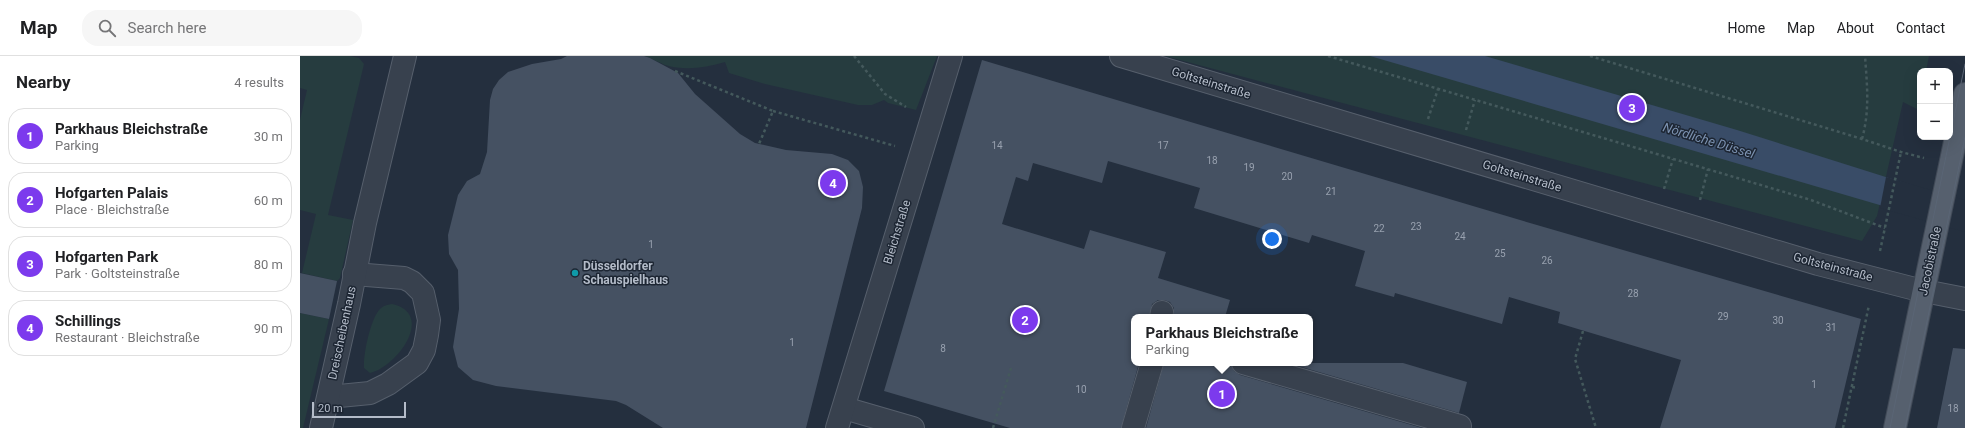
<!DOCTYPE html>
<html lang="en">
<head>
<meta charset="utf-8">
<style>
  :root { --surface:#fff; --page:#f6f6f6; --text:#202124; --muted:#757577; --line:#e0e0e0; --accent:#7c3aed }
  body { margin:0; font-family:Roboto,sans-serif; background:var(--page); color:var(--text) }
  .controls { position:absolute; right:12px; top:12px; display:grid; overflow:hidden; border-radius:8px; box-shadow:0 4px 16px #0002 }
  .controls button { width:36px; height:36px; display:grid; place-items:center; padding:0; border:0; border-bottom:1px solid var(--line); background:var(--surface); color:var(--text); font:20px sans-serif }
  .scale { position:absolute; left:12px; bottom:10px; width:94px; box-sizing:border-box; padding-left:4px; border:2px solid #b4bcc9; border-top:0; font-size:11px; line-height:14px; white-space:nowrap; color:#b4bcc9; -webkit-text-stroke:3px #1d2633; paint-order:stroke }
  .you { position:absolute; left:972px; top:183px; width:14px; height:14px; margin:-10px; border:3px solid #fff; border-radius:50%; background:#1a73e8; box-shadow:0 0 0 6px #1a73e833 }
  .badge { display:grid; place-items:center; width:26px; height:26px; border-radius:50%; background:var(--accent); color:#fff; font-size:13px; font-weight:700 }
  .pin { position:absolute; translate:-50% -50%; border:2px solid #fff; box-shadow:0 1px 4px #0006 }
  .popup { position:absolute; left:831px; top:258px; width:182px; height:52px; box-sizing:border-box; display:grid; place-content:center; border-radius:8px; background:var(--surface); filter:drop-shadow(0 1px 3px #0005); font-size:13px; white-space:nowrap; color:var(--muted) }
  .popup b { font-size:15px; color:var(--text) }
  .popup::after { content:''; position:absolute; left:50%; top:100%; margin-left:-8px; border:8px solid transparent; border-top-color:var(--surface) }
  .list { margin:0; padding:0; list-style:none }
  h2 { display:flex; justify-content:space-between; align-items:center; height:52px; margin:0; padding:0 16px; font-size:17px }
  h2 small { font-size:13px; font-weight:400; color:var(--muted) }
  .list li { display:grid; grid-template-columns:26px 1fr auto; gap:12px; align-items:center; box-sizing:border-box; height:56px; margin:0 8px 8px; padding:0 8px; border:1px solid var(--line); border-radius:16px }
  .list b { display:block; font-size:15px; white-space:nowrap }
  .list p { margin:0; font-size:13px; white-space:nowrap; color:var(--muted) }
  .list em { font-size:13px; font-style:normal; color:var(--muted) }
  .icon { flex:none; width:22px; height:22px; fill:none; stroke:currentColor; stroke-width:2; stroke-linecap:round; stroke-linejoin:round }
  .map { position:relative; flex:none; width:1665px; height:372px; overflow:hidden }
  header { display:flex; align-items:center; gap:24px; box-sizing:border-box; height:56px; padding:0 20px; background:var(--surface); border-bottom:1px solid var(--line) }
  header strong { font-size:19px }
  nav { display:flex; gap:22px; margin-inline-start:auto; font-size:14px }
  .search { width:280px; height:36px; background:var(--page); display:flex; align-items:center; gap:10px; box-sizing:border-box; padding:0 14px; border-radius:16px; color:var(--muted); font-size:15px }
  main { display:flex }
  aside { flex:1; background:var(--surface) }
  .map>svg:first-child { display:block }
  .green { fill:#263c3f }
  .water { fill:#394c67 }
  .pier { fill:#242f3e }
  .building { fill:#455162 }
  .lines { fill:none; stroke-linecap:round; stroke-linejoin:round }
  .minor-casing { stroke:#565f6c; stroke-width:24 }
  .major-casing { stroke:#414a57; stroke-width:24 }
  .path { stroke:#44595c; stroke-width:2.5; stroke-dasharray:3 3; stroke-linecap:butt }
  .minor { stroke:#38414e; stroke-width:22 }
  .major { stroke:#56606e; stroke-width:22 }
  .tram { stroke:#5a6575; stroke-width:1 }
  .culture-dot { fill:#0f9aa8; stroke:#1d2633; stroke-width:1.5 }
  .labels { text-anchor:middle; stroke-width:3; stroke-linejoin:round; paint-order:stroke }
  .number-label { font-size:10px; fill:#98a1af }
  .street-label { font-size:12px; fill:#b4bcc9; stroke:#1d2633 }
  .poi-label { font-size:12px; font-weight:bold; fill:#b4bcc9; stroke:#1d2633; text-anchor:start }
  .water-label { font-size:13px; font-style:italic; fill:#7c92b1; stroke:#1d2633 }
</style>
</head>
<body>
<header>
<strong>Map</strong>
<div class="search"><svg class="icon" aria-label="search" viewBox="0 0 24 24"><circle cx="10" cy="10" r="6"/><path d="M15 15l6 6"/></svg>Search here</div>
<nav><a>Home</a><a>Map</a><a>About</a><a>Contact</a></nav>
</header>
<main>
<aside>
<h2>Nearby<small>4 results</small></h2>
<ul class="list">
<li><span class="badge">1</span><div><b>Parkhaus Bleichstraße</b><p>Parking</p></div><em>30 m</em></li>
<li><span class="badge">2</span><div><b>Hofgarten Palais</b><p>Place · Bleichstraße</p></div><em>60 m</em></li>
<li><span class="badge">3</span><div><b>Hofgarten Park</b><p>Park · Goltsteinstraße</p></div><em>80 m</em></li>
<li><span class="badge">4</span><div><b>Schillings</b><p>Restaurant · Bleichstraße</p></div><em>90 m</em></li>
</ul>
</aside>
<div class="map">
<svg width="1665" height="372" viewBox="0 0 1665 372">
  <rect width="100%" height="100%" fill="#242f3e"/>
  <g class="green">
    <path d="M0,0h50l9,2 5,6 -36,151 25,5 -13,58 -3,3 -35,-8 14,-59 -16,-4v-90l7,-30 -7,-2z"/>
    <path d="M344,0h293l-21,54 -28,-7 -4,-3 -12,5h-14l-93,-21 -36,-11 -4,-11c-20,6 -40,9 -60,3 -7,-3 -14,-7 -21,-9z"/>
    <path d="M865,0h764l-3,15h-6l-1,39 -16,-8 -26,114 -15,25z"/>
    <path d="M92,248c44,10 5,63 -22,69l-6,-5v-4c0,-13 7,-46 16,-55 4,-4 7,-4 12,-5z"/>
    <path d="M0,257l29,6 -26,109h-3z"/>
  </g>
  <path class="water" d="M1070,0h115l252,74 228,72v28z"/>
  <path class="pier" d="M1586,121l79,23v32l-85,-24z"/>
  <g class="building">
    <path d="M267,0h77l6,2 28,15 17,21 45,40 15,9 31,7 46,4 16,6 11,11 4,16 -1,21 -56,220h-143l-37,-23 -10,-4 -120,-15 -23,-6 -15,-13 -5,-20 6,-38 -1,-39 -9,-16 -1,-19 10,-40 9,-14 13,-7 7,-22 3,-52 3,-11 6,-9 9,-8 24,-8 29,-5z"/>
    <path d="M682,4l548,163 331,96 -26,109h-175l21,-68 -123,-37 2,-11 -51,-15 -7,27 -107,-31 -1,4 -39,-11 10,-35 -53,-16 -3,8 -115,-35 6,-20 -92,-27 -6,22 -69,-20 -5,18 -12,-4 -14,47 82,25 6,-19 76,22 -8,26 72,22 -5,17h-51v-9l-4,-6 -6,-2h-6l-6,4 -3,13h-15v46h5l-18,65h-111l-126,-37z"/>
    <path d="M0,217l37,8 -8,38 -29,-6z"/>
    <path d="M1653,292l12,1v79h-28z"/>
    <path d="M864,307h67l3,8 6,4 182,53h-276z"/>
    <path d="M988,307h115l64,19 -8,31z"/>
  </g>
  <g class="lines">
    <g class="minor-casing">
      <g id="minor">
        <path d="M821,0l697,208 101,26 46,9"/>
        <path d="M861,261l1,-5"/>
        <path d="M943,307l217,63 -1,2"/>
        <path d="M29,341l41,-4 18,-9 29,-21 7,-13 3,-15 2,-15 -6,-27 -11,-11 -8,-4 -50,-4"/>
        <path d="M544,352l69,20"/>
        <path d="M21,372l28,-124 16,-81 40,-167"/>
        <path d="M537,372l114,-372"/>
        <path d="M833,372l19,-65"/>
      </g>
    </g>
    <g class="major-casing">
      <path id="major" d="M1595,372l70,-334"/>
    </g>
    <g class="path">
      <path d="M554,0l31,38 21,13"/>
      <path d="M1028,0l483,144 74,28"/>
      <path d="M1290,0l272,83 39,13 23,6"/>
      <path d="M375,15l98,40 -14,33"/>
      <path d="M473,55l122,35"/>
      <path d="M1128,63l10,-30"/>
      <path d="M1166,74l9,-30"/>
      <path d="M1562,83c8,-29 5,-54 3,-83"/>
      <path d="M1364,133l9,-30"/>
      <path d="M1400,144l8,-31"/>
      <path d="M1580,195l21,-99"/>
      <path d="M1283,275l-8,28 21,69"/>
      <path d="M1552,331l6,1"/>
      <path d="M693,372l18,-60"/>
      <path d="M1543,372l26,-123"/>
    </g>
    <use href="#minor" class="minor"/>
    <use href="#major" class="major"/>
    <g class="tram">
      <path d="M1590,372l75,-364"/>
      <path d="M1605,372l60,-291"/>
    </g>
  </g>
  <circle class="culture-dot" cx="275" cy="217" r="4"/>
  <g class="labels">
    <g class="number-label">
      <text x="697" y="93">14</text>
      <text x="863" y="93">17</text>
      <text x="912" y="108">18</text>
      <text x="949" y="115">19</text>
      <text x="987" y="124">20</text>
      <text x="1031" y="139">21</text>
      <text x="1116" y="174">23</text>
      <text x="1079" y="176">22</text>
      <text x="1160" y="184">24</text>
      <text x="351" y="192">1</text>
      <text x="1200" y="201">25</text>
      <text x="1247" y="208">26</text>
      <text x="1333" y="241">28</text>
      <text x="1423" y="264">29</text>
      <text x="1478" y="268">30</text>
      <text x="1531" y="275">31</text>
      <text x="492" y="290">1</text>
      <text x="643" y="296">8</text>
      <text x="1514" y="332">1</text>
      <text x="781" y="337">10</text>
      <text x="1653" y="356">18</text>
    </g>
    <g class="street-label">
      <text transform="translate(911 27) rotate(17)" y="4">Goltsteinstraße</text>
      <text transform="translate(1222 120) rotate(17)" y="4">Goltsteinstraße</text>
      <text transform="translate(597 176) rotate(-73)" y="4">Bleichstraße</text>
      <text transform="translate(1630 205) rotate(-78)" y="4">Jacobistraße</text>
      <text transform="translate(1533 211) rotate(15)" y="4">Goltsteinstraße</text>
      <text transform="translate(42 277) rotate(-78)" y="4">Dreischeibenhaus</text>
    </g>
    <g class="poi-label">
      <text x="283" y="214">Düsseldorfer<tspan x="283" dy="14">Schauspielhaus</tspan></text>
    </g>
    <g class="water-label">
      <text transform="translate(1409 84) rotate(17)" y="5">Nördliche Düssel</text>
    </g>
  </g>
</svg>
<div class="controls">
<button>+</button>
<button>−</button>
</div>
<div class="scale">20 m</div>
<div class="you"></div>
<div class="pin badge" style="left:922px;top:338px">1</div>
<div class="popup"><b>Parkhaus Bleichstraße</b>Parking</div>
<div class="pin badge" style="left:725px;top:264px">2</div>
<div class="pin badge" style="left:1332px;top:52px">3</div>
<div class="pin badge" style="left:533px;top:127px">4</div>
</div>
</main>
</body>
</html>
